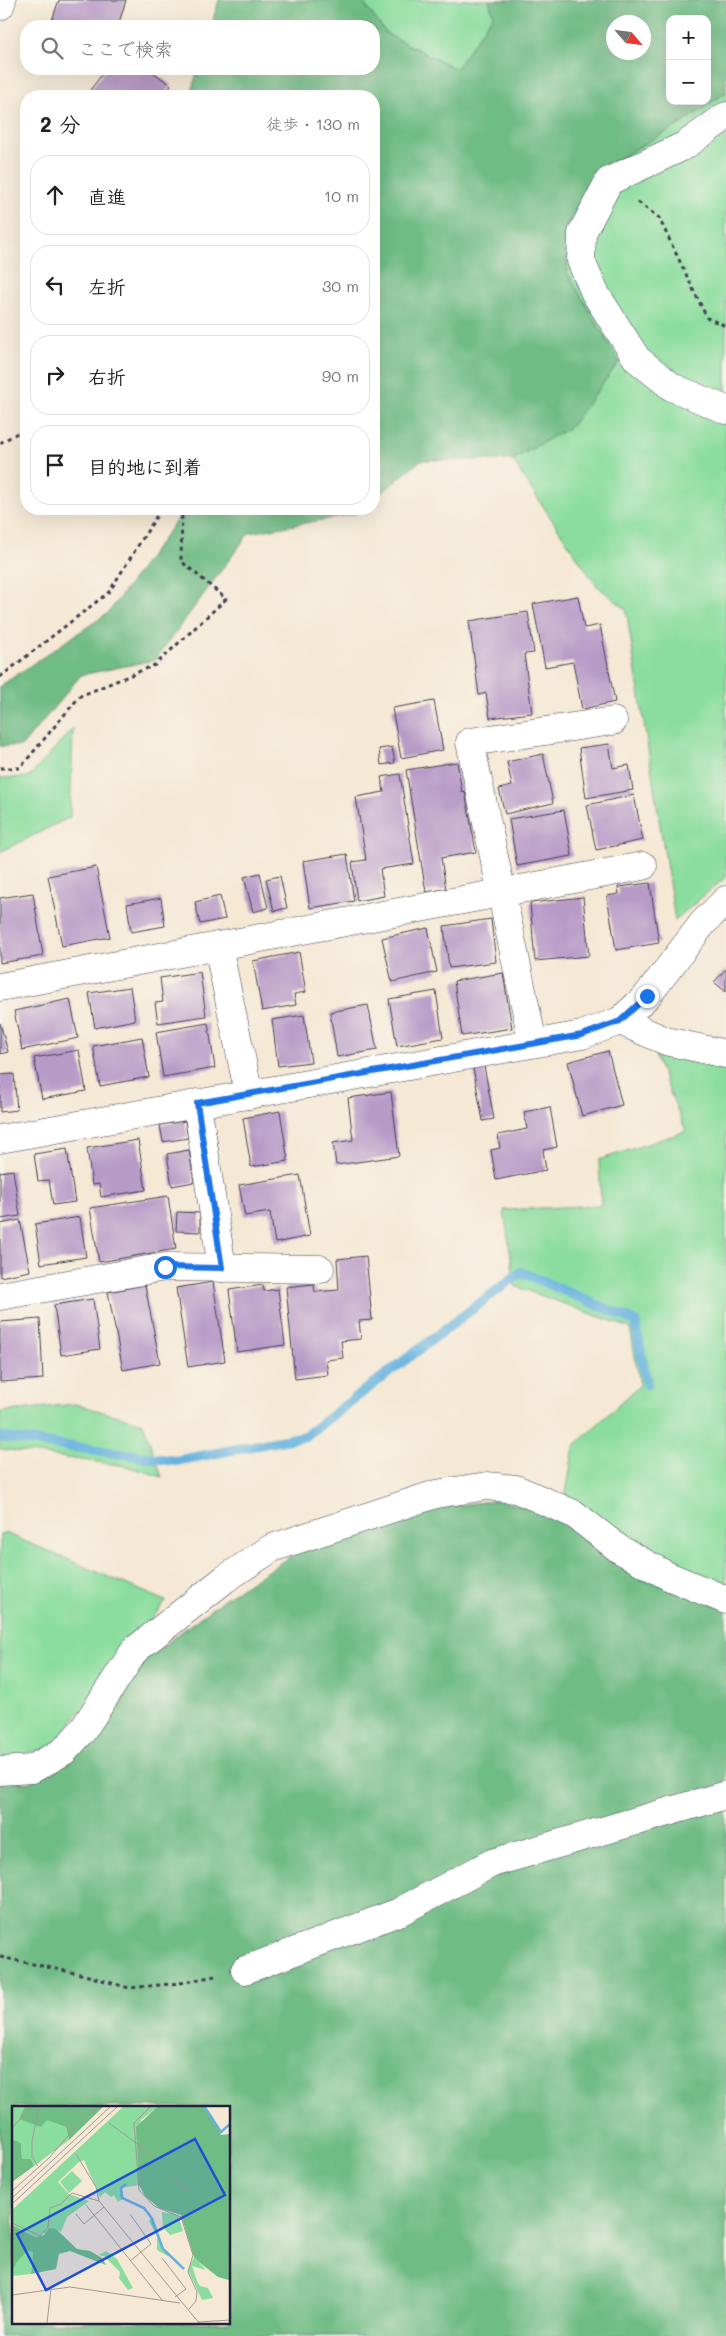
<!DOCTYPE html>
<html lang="ja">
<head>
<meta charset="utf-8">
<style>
  :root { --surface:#fff; --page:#f6f6f6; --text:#202124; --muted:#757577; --line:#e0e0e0 }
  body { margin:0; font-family:Mali,"Klee One",sans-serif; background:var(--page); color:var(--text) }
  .controls { position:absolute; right:15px; top:15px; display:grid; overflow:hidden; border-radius:10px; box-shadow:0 5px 20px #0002 }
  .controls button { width:45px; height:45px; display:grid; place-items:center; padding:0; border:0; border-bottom:1px solid var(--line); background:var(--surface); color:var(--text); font:25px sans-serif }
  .compass { position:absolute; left:606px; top:15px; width:45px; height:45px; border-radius:50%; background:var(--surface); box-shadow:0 5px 20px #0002; rotate:118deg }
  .stop { position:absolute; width:15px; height:15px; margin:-11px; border:4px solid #1a73e8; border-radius:50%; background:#fff }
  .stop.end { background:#1a73e8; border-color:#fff; box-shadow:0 1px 5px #0008 }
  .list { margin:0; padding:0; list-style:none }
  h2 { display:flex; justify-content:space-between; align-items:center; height:65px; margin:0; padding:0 20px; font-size:21px }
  h2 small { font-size:16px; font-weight:400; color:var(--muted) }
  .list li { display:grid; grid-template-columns:32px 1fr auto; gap:15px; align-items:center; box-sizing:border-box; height:80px; margin:0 10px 10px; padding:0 10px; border:1px solid var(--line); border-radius:20px }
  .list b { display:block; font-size:19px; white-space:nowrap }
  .list em { font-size:16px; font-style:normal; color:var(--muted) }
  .icon { flex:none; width:28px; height:28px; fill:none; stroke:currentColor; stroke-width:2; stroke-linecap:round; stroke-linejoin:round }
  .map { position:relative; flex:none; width:726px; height:2336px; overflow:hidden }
  .search { position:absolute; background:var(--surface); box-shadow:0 5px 20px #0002; left:20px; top:20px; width:360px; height:55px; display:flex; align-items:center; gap:12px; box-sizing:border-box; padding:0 18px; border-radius:20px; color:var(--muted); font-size:19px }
  .panel { position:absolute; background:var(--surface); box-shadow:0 5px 20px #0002; left:20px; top:90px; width:360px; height:425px; border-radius:20px }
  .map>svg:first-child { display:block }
  .green { fill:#8add9e; stroke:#56806c }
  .forest { fill:#6fbc85; stroke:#486f60; fill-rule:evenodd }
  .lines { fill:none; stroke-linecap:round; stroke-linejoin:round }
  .stream { stroke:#65b2de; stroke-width:10 }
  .building { fill:#b89ac7 }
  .street-casing { stroke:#424052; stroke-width:29 }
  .path { stroke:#424052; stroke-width:3; stroke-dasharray:4 4; stroke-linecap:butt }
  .street { stroke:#fff; stroke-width:28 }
  .route { stroke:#1a73e8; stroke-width:6 }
  .inset-river { fill:none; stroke:#65b2de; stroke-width:2.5 }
  .inset-road { fill:none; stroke:#a19997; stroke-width:1 }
  .view { fill:#1d4ed8; fill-opacity:0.15; stroke:#1d4ed8; stroke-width:2.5 }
  .inset-edge { fill:none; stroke:#22223b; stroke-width:2.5 }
</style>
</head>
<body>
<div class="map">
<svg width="726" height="2336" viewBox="0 0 726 2336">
  <rect width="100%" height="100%" fill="#f7f3e8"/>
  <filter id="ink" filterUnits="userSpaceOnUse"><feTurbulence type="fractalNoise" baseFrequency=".02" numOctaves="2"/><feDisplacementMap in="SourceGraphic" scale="10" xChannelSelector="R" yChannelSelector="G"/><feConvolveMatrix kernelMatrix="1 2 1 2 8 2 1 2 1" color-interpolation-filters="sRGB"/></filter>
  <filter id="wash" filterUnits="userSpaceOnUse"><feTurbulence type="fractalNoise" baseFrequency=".0096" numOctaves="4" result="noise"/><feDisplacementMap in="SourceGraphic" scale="20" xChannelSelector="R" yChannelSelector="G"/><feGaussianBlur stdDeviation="1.12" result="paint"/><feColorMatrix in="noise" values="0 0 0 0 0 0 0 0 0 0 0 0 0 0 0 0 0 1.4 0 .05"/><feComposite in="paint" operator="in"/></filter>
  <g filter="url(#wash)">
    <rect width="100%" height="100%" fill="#f5e8d4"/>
    <g class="green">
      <path d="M361,0h128l5,15 -38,54 -69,-35z"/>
      <path d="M726,92v785l-51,43 -49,-311 -30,-24 -84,-125 58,-33 49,-65 -52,-90v-48l29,-53 88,-49z"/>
      <path d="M73,728l-3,89 -70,35v-74l29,-1z"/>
      <path d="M655,1056l71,6v548l-164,-94 12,-70 66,-61 -10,-57 -115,-42 -11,-76 97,-5 -2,-45 87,-29z"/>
      <path d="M75,1404l68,19 19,54 -36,-11 -126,-17v-37z"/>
      <path d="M5,1533l161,68 -114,146 -47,11 -5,-2v-222z"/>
    </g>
    <g class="forest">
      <path d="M219,0h142l26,34 69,35 37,-54 -4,-15h237v92l-42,30 -88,49 -29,53v48l52,90 -49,65 -58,33h-91l-47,39v-403h-184l8,-27h176v-43h-163zM670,19h37v82h-37zM614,22h30v30h-30z"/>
      <path d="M185,509h177l-6,5 -107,19 -94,127 -74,15 -59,71h-22v-60l108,-73z"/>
      <path d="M499,1500l63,16 164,94v726h-726v-556l26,3 37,-16 40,-43 44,-66 81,-62 74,-47 116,-39zM14,2107h215v215h-215z"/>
    </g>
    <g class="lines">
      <path class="stream" d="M0,1437l175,24 130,-25 216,-164 114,49 12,63"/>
    </g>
    <g id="blocks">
      <g class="building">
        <path d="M59,0h67l-8,26h-68z"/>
        <path d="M106,69h43l22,16 -8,11h-71l-4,-3z"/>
        <path d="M578,596l6,32 16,-3 15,77 -33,7 -9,-47 -28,5 -12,-63z"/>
        <path d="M528,612l6,41 -10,1 8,59 -42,5 -4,-25 -7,2 -10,-74z"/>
        <path d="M434,701l9,49 -42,8 -9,-50z"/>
        <path d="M609,744l4,24 16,-3 4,25 -47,8 -7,-50z"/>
        <path d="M392,747l3,16 -14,2 -2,-16z"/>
        <path d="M543,754l10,49 -48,11 -6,-25 13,-3 -5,-24z"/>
        <path d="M457,762l5,30 3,-1 11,61 -35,6 5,31 -20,3 -20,-122z"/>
        <path d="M400,774l14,90 -34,5 4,27 -27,5 -5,-39 14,-2 -10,-63 28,-5 -3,-15z"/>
        <path d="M634,795l9,45 -47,10 -9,-45z"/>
        <path d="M564,810l8,46 -55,10 -8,-47z"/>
        <path d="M347,854l7,47 -44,7 -7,-47z"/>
        <path d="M96,867l14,70 -48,9 -14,-70z"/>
        <path d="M260,873l8,35 -15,4 -9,-35z"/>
        <path d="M280,876l7,32 -13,3 -8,-32z"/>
        <path d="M650,883l9,60 -43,7 -9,-54 12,-2 -1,-7z"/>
        <path d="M33,893l10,63 -43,7v-65z"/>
        <path d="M220,896l5,23 -25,5 -5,-22z"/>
        <path d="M583,897l6,59 -54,5 -5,-58z"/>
        <path d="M161,898l4,28 -34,6 -4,-28z"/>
        <path d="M491,919l5,43 -47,6 -5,-42z"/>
        <path d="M428,928l9,44 -45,10 -10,-44z"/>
        <path d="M299,952l7,40 -12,2 2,11 -34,6 -9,-50z"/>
        <path d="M726,969v23l-12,-10z"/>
        <path d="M200,972l6,44 -48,7 -3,-20 8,-1 -3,-24z"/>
        <path d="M503,973l9,55 -50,8 -8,-55z"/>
        <path d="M130,987l5,33 -40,8 -6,-35z"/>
        <path d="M436,991l7,47 -46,8 -8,-47z"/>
        <path d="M70,999l8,39 -56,12 -8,-39z"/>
        <path d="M368,1005l9,45 -40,7 -7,-45z"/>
        <path d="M304,1015l7,47 -33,4 -6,-46z"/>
        <path d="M0,1023l8,29 -8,2z"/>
        <path d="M208,1023l7,45 -52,9 -7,-45z"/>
        <path d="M142,1037l7,40 -49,9 -7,-40z"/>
        <path d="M79,1050l7,41 -44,8 -8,-41z"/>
        <path d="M608,1051l14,54 -40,11 -14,-54z"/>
        <path d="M484,1066l10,53 -11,2 -10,-53z"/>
        <path d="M14,1074l3,36 -17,2v-37z"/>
        <path d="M391,1092l8,64 -63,9 -3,-22 20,-3 -5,-42z"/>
        <path d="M550,1107l7,40 -14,3 3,20 -50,10 -5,-30 9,-2 -2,-13 29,-6 -3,-17z"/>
        <path d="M280,1111l8,50 -37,6 -8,-49z"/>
        <path d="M185,1121l3,17 -25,4 -3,-17z"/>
        <path d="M138,1140l8,50 -45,7 -2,-13 -7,1 -5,-37z"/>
        <path d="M67,1149l8,53 -22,3 -4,-25 -11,1 -4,-27z"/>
        <path d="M189,1150l5,32 -22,4 -5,-32z"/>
        <path d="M13,1170l7,46 -20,3v-47z"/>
        <path d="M300,1175l10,61 -35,7 -5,-31 -25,4 -6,-31z"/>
        <path d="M168,1196l8,53 -77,13 -9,-54z"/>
        <path d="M177,1212l23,1v19l-24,-1z"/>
        <path d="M80,1217l6,40 -45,7 -6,-40z"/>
        <path d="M20,1220l10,51 -30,6v-53z"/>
        <path d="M366,1256l6,64 -13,1 2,18 -20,2 2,17 -17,2 2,15 -33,4 -9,-92 28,-3 1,8 24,-2 -2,-31z"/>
        <path d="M213,1282l12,79 -37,6 -12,-79z"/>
        <path d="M145,1285l15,78 -37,7 -15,-78z"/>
        <path d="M263,1285l1,6 14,-2 7,56 -48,7 -8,-62z"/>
        <path d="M93,1299l7,50 -39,6 -7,-50z"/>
        <path d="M40,1319l3,60 -43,3v-60z"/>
      </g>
    </g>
  </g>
  <g filter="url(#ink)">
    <use href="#blocks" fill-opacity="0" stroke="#424052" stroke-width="1"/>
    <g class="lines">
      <g class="street-casing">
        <g id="street">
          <path d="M0,6l2,-6"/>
          <path d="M726,116l-42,30 -75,35 -27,52 -1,28 14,32 42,66 35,28 54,23"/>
          <path d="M218,946l31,149"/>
          <path d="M0,987l643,-121"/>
          <path d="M620,1021l46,20 60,13"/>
          <path d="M533,1043l-63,-301 143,-21"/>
          <path d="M197,1103l25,165"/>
          <path d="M0,1139l582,-104 38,-14 27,-25 56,-73 23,-23"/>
          <path d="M0,1296l165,-29 155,2"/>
          <path d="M0,1771l32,-2 32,-18 19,-21 52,-80 90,-71 47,-31 164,-54 51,-8 29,3 58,25 45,35 49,27 58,24"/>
          <path d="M245,1970l154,-58 93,-49 234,-68"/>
        </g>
      </g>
      <g class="path">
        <path d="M638,202l21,16 48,100 19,8"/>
        <path d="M0,443l26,-15"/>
        <path d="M0,677l109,-85 52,-83"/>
        <path d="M0,768h20l60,-72 75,-31 71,-66 -45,-38 1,-52"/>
        <path d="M0,1957l85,18 44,13 51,-5 35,-7"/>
      </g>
      <use href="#street" class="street"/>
    </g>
  </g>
  <g class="lines" filter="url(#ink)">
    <path class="route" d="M165,1267l57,1 -25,-165 385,-68 38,-14 27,-25"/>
  </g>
  <g transform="translate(12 2106)">
    <rect width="218" height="218" fill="#f5e8d4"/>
    <path d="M0,0h13l-6,13h27l20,8 3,13 -35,26 -3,-7h-9l-1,-16 -9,-4zM112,0h34l-17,14 -2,65 -17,3 2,10 -6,4 -4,-7 -3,2 -6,-5 -5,5 -16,-37 -5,2 -21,20 11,12 20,7 -22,16 -6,15 -5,-3 -21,8 -23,-12v-15zM60,65l10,10 -13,12 -9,-11zM150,106l16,3 5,16 -13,4 -7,-8zM141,111l11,32 6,5 -2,2 -11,-6v-14l-8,-15zM15,145l6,1 -2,22 -19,2 3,-13zM94,145l11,8 16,29 -5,2 -9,-12 1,-6 -16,-16 -5,-1zM182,151l12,13 -14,-4 5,15 3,5 8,2 5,10 -11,2 -14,-30z" fill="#8add9e"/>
    <path d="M13,0h79l-35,34 -3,-13 -19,-7 -6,7 -22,-8zM146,0h45l9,10 9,19 8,-1v146l-11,-3 -19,-15 -5,-5 -13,-42 -22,-7 -14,-12 -6,-11 -3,-58zM0,33l9,4 1,16h9l3,7 -22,16zM0,119l23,12 9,-2 5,-7 7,1 21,20 13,2 12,7 4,7 -36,-14 -11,3 -3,15 -25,5 2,-22 -6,-1 -11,12 -4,10z" fill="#6fbc85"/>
    <path class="inset-river" d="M192,0l17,26 9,-8M114,78l-5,4 1,10 22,10 7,9 12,32 21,20"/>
    <path class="inset-road" d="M139,0l-17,17 5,67 15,16 27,11 12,38 -5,17 9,20 -1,9 -7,8M97,17l31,23 47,45M0,22l20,-22M64,48l20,33 3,14M26,60l-6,-9v-16l7,-35M0,85l37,-33 31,-36 20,-16M0,92l99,-92M0,98l106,-98M74,99l76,95M64,108l8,10 20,-17M118,108l21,30 -21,17M0,117l28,13 8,-9 2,-19 11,-4 11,-11 27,8 100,122M150,152l24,31 -11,8M0,189l58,-8 110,16M186,216l32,-2M35,217l4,-34"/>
    <path class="view" d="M183,33l30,56 -179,95 -29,-56z"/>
    <rect width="218" height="218" class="inset-edge"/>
  </g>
</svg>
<div class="controls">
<button>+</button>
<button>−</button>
</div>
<svg class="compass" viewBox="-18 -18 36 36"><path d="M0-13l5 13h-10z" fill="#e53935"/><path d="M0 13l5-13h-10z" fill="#757577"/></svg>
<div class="stop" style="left:165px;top:1267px"></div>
<div class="stop end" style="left:647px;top:996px"></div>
<div class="search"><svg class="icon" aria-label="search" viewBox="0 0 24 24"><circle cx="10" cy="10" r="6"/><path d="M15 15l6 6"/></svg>ここで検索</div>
<section class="panel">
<h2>2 分<small>徒歩 · 130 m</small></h2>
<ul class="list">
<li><svg class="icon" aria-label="ahead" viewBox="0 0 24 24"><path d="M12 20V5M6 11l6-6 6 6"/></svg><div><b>直進</b></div><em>10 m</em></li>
<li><svg class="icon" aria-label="left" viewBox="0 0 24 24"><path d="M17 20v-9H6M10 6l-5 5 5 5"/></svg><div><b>左折</b></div><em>30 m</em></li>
<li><svg class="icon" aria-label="right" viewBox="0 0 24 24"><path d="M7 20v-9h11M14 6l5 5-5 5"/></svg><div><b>右折</b></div><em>90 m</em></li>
<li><svg class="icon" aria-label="arrive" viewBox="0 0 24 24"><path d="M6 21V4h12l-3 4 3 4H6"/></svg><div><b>目的地に到着</b></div></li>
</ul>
</section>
</div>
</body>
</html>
